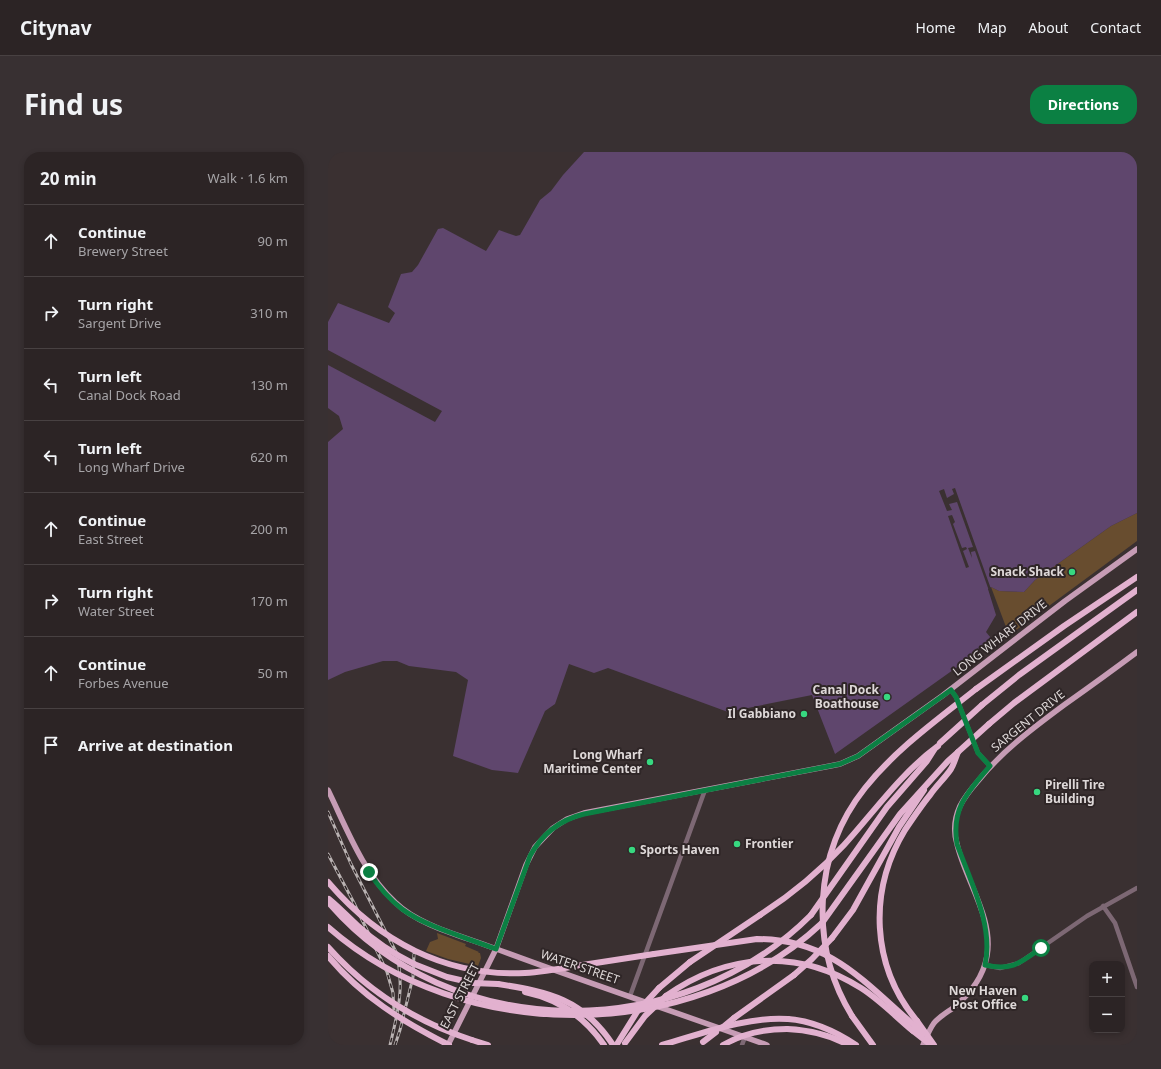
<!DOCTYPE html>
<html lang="en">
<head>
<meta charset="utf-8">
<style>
  :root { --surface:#2c2425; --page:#383032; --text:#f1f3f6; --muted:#a6a4a7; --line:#484142; --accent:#0b8043 }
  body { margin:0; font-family:"Noto Sans",sans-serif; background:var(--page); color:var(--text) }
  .controls { position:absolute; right:12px; bottom:12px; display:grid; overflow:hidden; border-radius:8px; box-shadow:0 2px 6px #0003 }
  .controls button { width:36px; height:36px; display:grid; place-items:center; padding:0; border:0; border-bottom:1px solid var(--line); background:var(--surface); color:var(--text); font:20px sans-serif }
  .stop { position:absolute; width:12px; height:12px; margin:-9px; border:3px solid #0b8043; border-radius:50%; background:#fff }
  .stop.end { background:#0b8043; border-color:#fff; box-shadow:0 1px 4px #0008 }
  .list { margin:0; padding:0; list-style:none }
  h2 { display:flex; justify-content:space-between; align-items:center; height:52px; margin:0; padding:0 16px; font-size:17px }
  h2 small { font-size:13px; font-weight:400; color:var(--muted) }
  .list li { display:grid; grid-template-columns:26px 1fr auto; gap:12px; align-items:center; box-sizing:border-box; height:72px; padding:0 16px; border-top:1px solid var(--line) }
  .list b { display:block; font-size:15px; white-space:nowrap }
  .list p { margin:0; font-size:13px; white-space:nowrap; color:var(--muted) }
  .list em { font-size:13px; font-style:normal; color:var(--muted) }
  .icon { flex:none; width:22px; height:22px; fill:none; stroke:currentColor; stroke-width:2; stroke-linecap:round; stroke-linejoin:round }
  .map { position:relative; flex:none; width:809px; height:893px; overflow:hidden; border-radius:16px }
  header { display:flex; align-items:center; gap:24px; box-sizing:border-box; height:56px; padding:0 20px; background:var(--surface); border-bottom:1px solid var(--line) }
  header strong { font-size:19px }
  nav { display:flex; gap:22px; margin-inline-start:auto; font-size:14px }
  .intro { display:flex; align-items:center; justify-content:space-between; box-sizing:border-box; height:96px; padding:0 24px }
  h1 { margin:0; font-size:28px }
  .button { padding:10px 18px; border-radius:16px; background:var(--accent); color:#fff; font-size:14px; font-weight:700 }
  main { display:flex; gap:24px; padding:0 24px }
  aside { flex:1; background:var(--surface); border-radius:16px; box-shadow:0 2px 6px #0003 }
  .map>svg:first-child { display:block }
  .green { fill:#684d2f }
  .water { fill:#5f466d }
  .pier { fill:#3a3031 }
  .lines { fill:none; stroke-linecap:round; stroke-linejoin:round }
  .minor { stroke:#7d6874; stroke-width:4.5 }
  .major { stroke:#c69cb5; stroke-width:5.5 }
  .highway { stroke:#e2b1cf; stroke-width:6 }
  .rail-casing { stroke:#b9b2b2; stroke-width:3 }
  .rail { stroke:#2f2627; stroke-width:1.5; stroke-dasharray:4.5; stroke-linecap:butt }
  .highway-bridge { stroke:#e2b1cf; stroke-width:6 }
  .route { stroke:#0b8043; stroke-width:5 }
  .poi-dot { fill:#37d880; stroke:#2f2627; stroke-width:1.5 }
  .labels { text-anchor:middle; stroke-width:4; stroke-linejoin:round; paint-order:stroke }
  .poi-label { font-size:12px; font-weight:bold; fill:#ded8d8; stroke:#2f2627; text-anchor:end }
  .street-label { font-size:12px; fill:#ded8d8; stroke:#2f2627 }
</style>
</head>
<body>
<header>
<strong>Citynav</strong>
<nav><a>Home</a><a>Map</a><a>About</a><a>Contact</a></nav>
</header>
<div class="intro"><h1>Find us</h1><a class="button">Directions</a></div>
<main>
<aside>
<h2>20 min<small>Walk · 1.6 km</small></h2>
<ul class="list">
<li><svg class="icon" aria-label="ahead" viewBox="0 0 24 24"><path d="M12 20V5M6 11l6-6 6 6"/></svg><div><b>Continue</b><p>Brewery Street</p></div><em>90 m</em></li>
<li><svg class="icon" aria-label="right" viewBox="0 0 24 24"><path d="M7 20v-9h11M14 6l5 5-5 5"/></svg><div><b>Turn right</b><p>Sargent Drive</p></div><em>310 m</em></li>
<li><svg class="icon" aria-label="left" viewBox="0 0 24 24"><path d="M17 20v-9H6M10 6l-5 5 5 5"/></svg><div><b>Turn left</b><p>Canal Dock Road</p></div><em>130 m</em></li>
<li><svg class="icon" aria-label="left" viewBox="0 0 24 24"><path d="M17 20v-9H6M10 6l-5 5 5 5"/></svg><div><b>Turn left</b><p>Long Wharf Drive</p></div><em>620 m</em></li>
<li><svg class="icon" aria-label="ahead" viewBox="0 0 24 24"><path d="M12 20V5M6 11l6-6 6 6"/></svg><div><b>Continue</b><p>East Street</p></div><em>200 m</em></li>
<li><svg class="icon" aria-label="right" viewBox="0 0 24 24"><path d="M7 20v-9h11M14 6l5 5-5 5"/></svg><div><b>Turn right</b><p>Water Street</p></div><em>170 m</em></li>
<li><svg class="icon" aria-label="ahead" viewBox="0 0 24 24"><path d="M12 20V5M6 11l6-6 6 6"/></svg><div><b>Continue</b><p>Forbes Avenue</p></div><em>50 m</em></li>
<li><svg class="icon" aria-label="arrive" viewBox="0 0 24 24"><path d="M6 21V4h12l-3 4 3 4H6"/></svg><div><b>Arrive at destination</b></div></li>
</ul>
</aside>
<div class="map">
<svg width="809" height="893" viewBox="0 0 809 893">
  <rect width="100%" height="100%" fill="#3a3031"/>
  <g class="green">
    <path d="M809,361v28l-126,93 -5,-7 -15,-40 8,4 25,1 11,-12 76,-54z"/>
    <path d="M109,781l29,11 -1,2 14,6 -1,1h2l1,5 -3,8 -30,-7 -22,-8 4,-9 8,-3z"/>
  </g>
  <path class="water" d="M256,0h553v361l-26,13 -76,54 -11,12 -25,-1 -8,-4 -3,2 8,26 -10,17 5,6 -31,27 -125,89 -23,-59 -84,17 -120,-44 -14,5 -25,-9 -14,40 -10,7 -27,62 -26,-3 -39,-14 15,-76 -12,-8 -47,-6 -12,-5h-14l-38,11 -17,8v-238l15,-13 -4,-13 -11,-8v-43l107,57 7,-11 -114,-61v-28l10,-19 51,20 6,-10 -7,-6 13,-33 11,-2 6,-7 20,-36 5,-1 43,23 13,-21 17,6 4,-1 20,-35 11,-9 12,-16z"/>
  <g class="pier">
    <path d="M627,336l36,101 -1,1 4,15 -19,-54 -4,1 1,6 -4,-10 5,-1 -16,-45 -8,2 3,6 -5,1 -8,-20 5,-2 3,9 7,-4 -2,-5z"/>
    <path d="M624,363l3,7 -2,2 9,24 4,-1 1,2 -4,2 6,16 -3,1 -18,-52z"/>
  </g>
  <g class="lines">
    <g class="minor">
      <path d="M623,538l5,7 22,56 12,13"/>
      <path d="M775,754l12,17 22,64"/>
      <path d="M657,813l15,3 19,-5 68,-47 50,-28"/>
      <path d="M302,844l75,-206"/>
      <path d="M414,893l3,-8"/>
    </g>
    <g class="major">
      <path d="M0,638c19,39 35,83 68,113 22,22 66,33 95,44 91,34 184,65 276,98"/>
      <path d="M120,893l48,-96 30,-84 9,-18 18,-19 14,-9 17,-6 246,-47 10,-2 18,-8 84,-60 123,-95 72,-52"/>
      <path d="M595,893c3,-7 6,-15 11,-22 5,-6 12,-10 19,-15 16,-13 30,-30 34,-52 7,-38 -22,-76 -30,-112 -4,-13 -2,-27 3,-38 5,-10 11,-17 18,-25 24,-30 55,-53 86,-76 24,-17 49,-35 73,-53"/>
    </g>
    <g class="highway">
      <path d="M648,537l88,-63 73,-49"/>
      <path d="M654,553l37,-30 118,-85"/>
      <path d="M661,572l25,-21 123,-91"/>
      <path d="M432,763c31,-20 59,-43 84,-70 30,-33 57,-72 94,-99"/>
      <path d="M483,763l76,-108 40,-46 7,-11"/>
      <path d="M494,771l78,-109 48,-53 9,-8"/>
      <path d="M504,786l21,-28 46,-83 25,-37"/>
      <path d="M326,802l103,-15c73,0 107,43 158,87"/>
      <path d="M86,812l33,13 26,6"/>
      <path d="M170,832c51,8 85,15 115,61"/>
      <path d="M331,836l31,-26"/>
      <path d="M197,840c34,7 59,24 79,53"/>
      <path d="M338,844c60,-43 132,-48 195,-8 19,12 35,29 52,43"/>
      <path d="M524,864l21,29"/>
      <path d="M406,866l60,-43"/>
      <path d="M460,867c26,2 47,12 68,26"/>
      <path d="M589,869c-46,-55 -49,-130 -12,-191 8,-12 16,-24 25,-35 6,-9 15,-17 21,-26 3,-5 5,-12 7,-17"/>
      <path d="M459,877c22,1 43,6 61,16"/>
      <path d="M144,888l16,5"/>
    </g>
    <g class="rail-casing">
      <g id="rail">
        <path d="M0,660l23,52 45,88c9,34 2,60 -6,93"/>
        <path d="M0,702l26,49 33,69 6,21 1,18"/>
        <path d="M67,893l5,-15 13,-53 1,-23"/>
      </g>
    </g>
    <use href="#rail" class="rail"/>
    <g class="highway-bridge">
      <path d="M612,591l42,-38"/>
      <path d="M630,600l31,-28"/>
      <path d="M0,730c50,59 118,95 197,91 17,-1 34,-4 51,-7 26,-4 52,-8 78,-12"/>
      <path d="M1,747c11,9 19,18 29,27 17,16 36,28 56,38"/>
      <path d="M0,750c122,143 353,143 483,13"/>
      <path d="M0,775c134,118 364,118 494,-4"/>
      <path d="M0,795c39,44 89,75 144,93"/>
      <path d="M0,804c33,40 75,66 121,89"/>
      <path d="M362,810l70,-47"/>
      <path d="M466,823l18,-16 20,-21"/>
      <path d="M145,831l25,1"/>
      <path d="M524,864c-43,-70 -39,-163 13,-228 31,-39 72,-68 111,-99"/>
      <path d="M589,869l17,24"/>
      <path d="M587,874l7,8"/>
      <path d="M395,875l11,-9"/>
      <path d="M585,879l18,14"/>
      <path d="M375,890l13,-10"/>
      <path d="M297,891l20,-27 21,-20"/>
      <path d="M289,892l20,-32 22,-24"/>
      <path d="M334,893c39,-11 86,-29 126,-26"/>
      <path d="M395,893c19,-11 42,-16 64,-16"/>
    </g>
  </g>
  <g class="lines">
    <path class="route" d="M41,720c9,14 20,27 33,37 24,18 66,29 94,40l34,-93c12,-22 29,-36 54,-42l256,-50 18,-8 93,-66 5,7 22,56 12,13c-22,26 -39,42 -33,78 13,37 37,81 28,121 27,6 35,-2 56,-17"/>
  </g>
  <g class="poi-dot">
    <circle cx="744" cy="420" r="4"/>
    <circle cx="559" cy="545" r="4"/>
    <circle cx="476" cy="562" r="4"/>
    <circle cx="322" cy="610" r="4"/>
    <circle cx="709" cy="640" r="4"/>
    <circle cx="409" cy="692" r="4"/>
    <circle cx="304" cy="698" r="4"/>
    <circle cx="697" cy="846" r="4"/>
  </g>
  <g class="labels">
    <g class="poi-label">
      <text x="736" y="424">Snack Shack</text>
      <text x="551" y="542">Canal Dock<tspan x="551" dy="14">Boathouse</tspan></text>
      <text x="468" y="566">Il Gabbiano</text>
      <text x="314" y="607">Long Wharf<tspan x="314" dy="14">Maritime Center</tspan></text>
      <text x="717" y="637" text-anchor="start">Pirelli Tire<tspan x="717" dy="14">Building</tspan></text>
      <text x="417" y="696" text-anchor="start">Frontier</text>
      <text x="312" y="702" text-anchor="start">Sports Haven</text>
      <text x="689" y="843">New Haven<tspan x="689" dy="14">Post Office</tspan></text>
    </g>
    <g class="street-label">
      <text transform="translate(672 486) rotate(-38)" y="4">LONG WHARF DRIVE</text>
      <text transform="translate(700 569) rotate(-39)" y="4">SARGENT DRIVE</text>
      <text transform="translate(252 815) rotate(19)" y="4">WATER STREET</text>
      <text transform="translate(132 844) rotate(-63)" y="4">EAST STREET</text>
    </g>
  </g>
</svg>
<div class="controls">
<button>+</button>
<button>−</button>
</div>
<div class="stop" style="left:713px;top:796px"></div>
<div class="stop end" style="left:41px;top:720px"></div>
</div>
</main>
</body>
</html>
